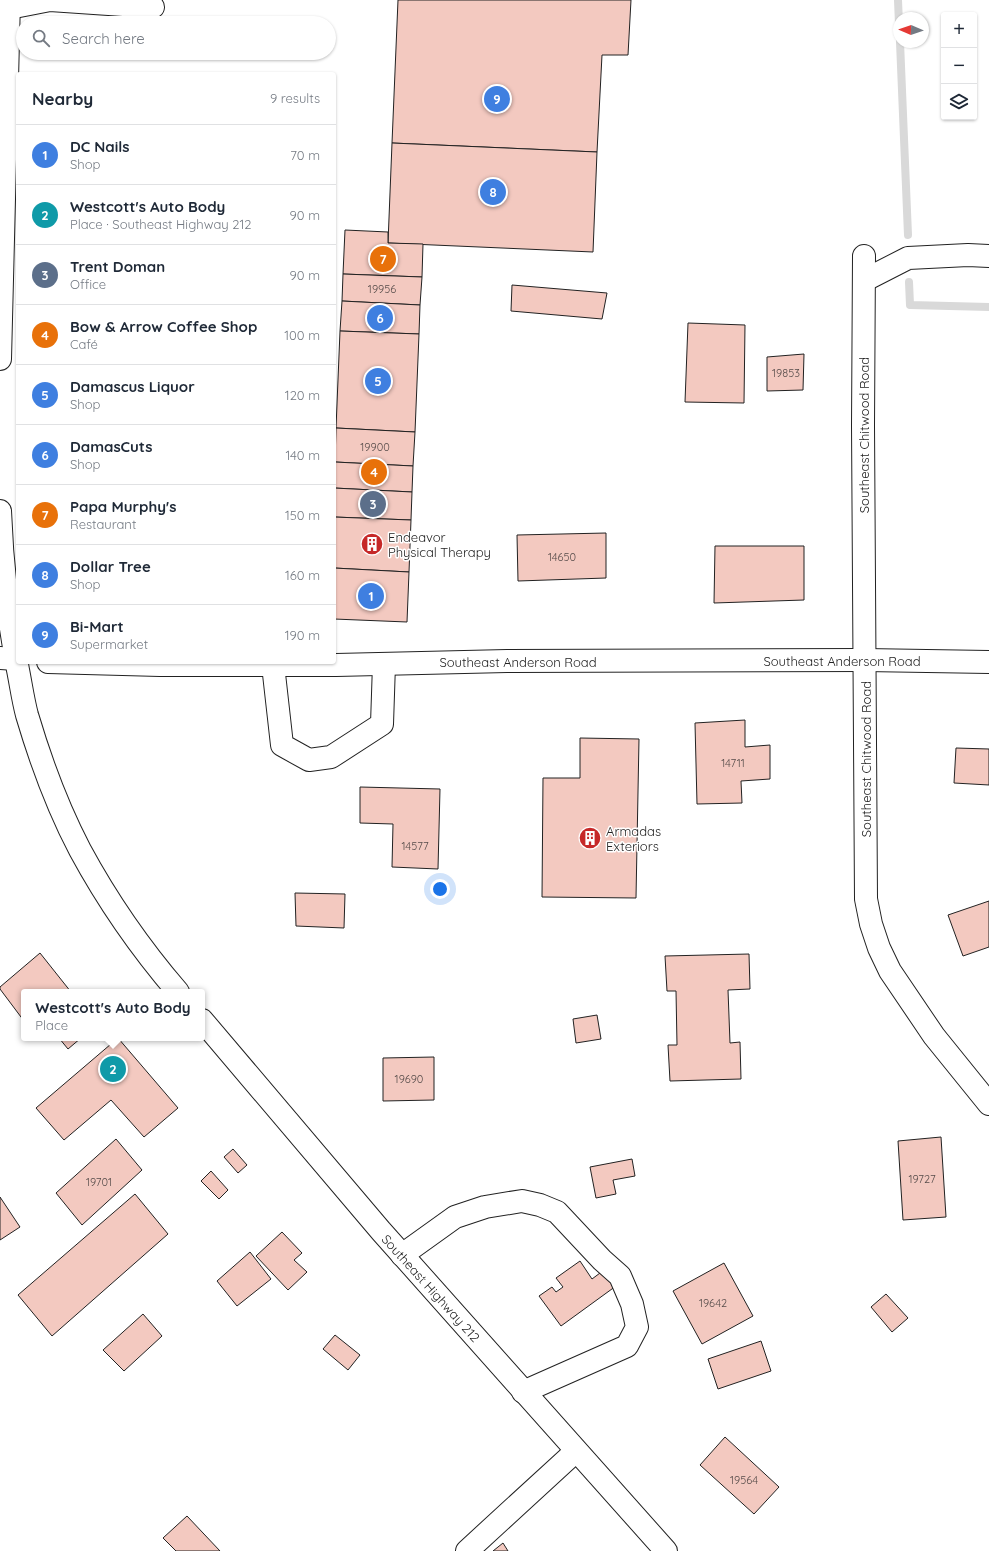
<!DOCTYPE html>
<html lang="en">
<head>
<meta charset="utf-8">
<style>
  :root { --surface:#fff; --page:#f6f6f7; --text:#1f2937; --muted:#747a83; --line:#e0e1e3; --accent:#7c3aed }
  body { margin:0; font-family:Quicksand,sans-serif; background:var(--page); color:var(--text) }
  .controls { position:absolute; right:12px; top:12px; display:grid; overflow:hidden; border-radius:4px; box-shadow:0 1px 3px #0004 }
  .controls button { width:36px; height:36px; display:grid; place-items:center; padding:0; border:0; border-bottom:1px solid var(--line); background:var(--surface); color:var(--text); font:20px sans-serif }
  .compass { position:absolute; left:893px; top:12px; width:36px; height:36px; border-radius:50%; background:var(--surface); box-shadow:0 1px 3px #0004; rotate:272deg }
  .you { position:absolute; left:440px; top:889px; width:14px; height:14px; margin:-10px; border:3px solid #fff; border-radius:50%; background:#1a73e8; box-shadow:0 0 0 6px #1a73e833 }
  .badge { display:grid; place-items:center; width:26px; height:26px; border-radius:50%; background:var(--accent); color:#fff; font-size:13px; font-weight:700 }
  .pin { position:absolute; translate:-50% -50%; border:2px solid #fff; box-shadow:0 1px 4px #0006 }
  .popup { position:absolute; left:21px; top:989px; width:184px; height:52px; box-sizing:border-box; display:grid; place-content:center; border-radius:4px; background:var(--surface); filter:drop-shadow(0 1px 3px #0005); font-size:13px; white-space:nowrap; color:var(--muted) }
  .popup b { font-size:15px; color:var(--text) }
  .popup::after { content:''; position:absolute; left:50%; top:100%; margin-left:-8px; border:8px solid transparent; border-top-color:var(--surface) }
  .list { margin:0; padding:0; list-style:none }
  h2 { display:flex; justify-content:space-between; align-items:center; height:52px; margin:0; padding:0 16px; font-size:17px }
  h2 small { font-size:13px; font-weight:400; color:var(--muted) }
  .list li { display:grid; grid-template-columns:26px 1fr auto; gap:12px; align-items:center; box-sizing:border-box; height:60px; padding:0 16px; border-top:1px solid var(--line) }
  .list b { display:block; font-size:15px; white-space:nowrap }
  .list p { margin:0; font-size:13px; white-space:nowrap; color:var(--muted) }
  .list em { font-size:13px; font-style:normal; color:var(--muted) }
  .icon { flex:none; width:22px; height:22px; fill:none; stroke:currentColor; stroke-width:2; stroke-linecap:round; stroke-linejoin:round }
  .map { position:relative; flex:none; width:989px; height:1551px; overflow:hidden }
  .search { position:absolute; background:var(--surface); box-shadow:0 1px 3px #0004; left:16px; top:16px; width:320px; height:44px; display:flex; align-items:center; gap:10px; box-sizing:border-box; padding:0 14px; border-radius:22px; color:var(--muted); font-size:15px }
  .panel { position:absolute; background:var(--surface); box-shadow:0 1px 3px #0004; left:16px; top:72px; width:320px; height:592px; border-radius:4px }
  .map>svg:first-child { display:block }
  .lines { fill:none; stroke-linecap:round; stroke-linejoin:round }
  .stream { stroke:#d9d9d9; stroke-width:8 }
  .building { fill:#f3c9c0; stroke:#222 }
  .minor-casing { stroke:#222; stroke-width:24 }
  .major-casing { stroke:#222; stroke-width:24 }
  .highway-casing { stroke:#222; stroke-width:24 }
  .minor { stroke:#fff; stroke-width:22 }
  .major { stroke:#fff; stroke-width:22 }
  .highway { stroke:#fff; stroke-width:22 }
  .labels { text-anchor:middle; stroke-width:3; stroke-linejoin:round; paint-order:stroke }
  .number-label { font-size:11px; fill:#564c4a }
  .street-label { font-size:13px; fill:#222; stroke:#fff }
  .poi-label { font-size:13px; fill:#222; stroke:#fff; text-anchor:start }
</style>
</head>
<body>
<div class="map">
<svg width="989" height="1551" viewBox="0 0 989 1551">
  <rect width="100%" height="100%" fill="#fff"/>
  <g class="lines">
    <g class="stream">
      <path d="M898,0l1,24"/>
      <path d="M900,42l8,193"/>
      <path d="M909,282l1,23 79,2"/>
    </g>
  </g>
  <g class="building">
    <path d="M398,0h233l-3,55h-26l-5,97 -205,-9z"/>
    <path d="M392,143l205,9 -4,100 -205,-9z"/>
    <path d="M345,230l43,2v11l35,1 -1,33 -79,-3z"/>
    <path d="M343,274l79,3 -2,28 -78,-4z"/>
    <path d="M512,285l95,8 -5,26 -91,-8z"/>
    <path d="M342,301l78,4 -1,29 -79,-3z"/>
    <path d="M688,323l57,2 -1,78 -59,-1z"/>
    <path d="M340,331l79,3 -4,98 -79,-4z"/>
    <path d="M804,354l-1,36 -36,1v-34z"/>
    <path d="M336,428l79,4 -2,34 -78,-4z"/>
    <path d="M335,462l78,4 -1,26 -78,-4z"/>
    <path d="M334,488l78,4 -1,28 -77,-3z"/>
    <path d="M334,517l77,3 -2,52 -75,-4z"/>
    <path d="M606,533v45l-88,3 -1,-46z"/>
    <path d="M715,546h89v54l-90,3z"/>
    <path d="M334,568l75,4 -2,50 -73,-3z"/>
    <path d="M745,720v27l25,-2v34l-29,2 1,22 -45,1 -2,-81z"/>
    <path d="M580,738l59,1 -3,159 -94,-1 1,-119h37z"/>
    <path d="M956,748l33,1v36l-35,-2z"/>
    <path d="M360,787l80,2 -2,80 -46,-2 1,-43 -33,-1z"/>
    <path d="M295,893l50,1 -1,34 -48,-2z"/>
    <path d="M989,901v46l-26,9 -15,-41z"/>
    <path d="M40,953l31,39h-47v29l-24,-32v-2z"/>
    <path d="M749,954l1,35 -22,1 2,53 10,-1 1,37 -71,2 -2,-36h9l-1,-54h-9l-2,-35z"/>
    <path d="M597,1015l4,24 -25,4 -3,-24z"/>
    <path d="M59,1038h22l-13,11z"/>
    <path d="M118,1038l60,70 -34,29 -33,-37 -47,40 -28,-32z"/>
    <path d="M434,1057v43l-51,1v-43z"/>
    <path d="M941,1137l5,80 -43,3 -5,-79z"/>
    <path d="M116,1139l26,31 -60,55 -26,-32z"/>
    <path d="M233,1149l14,16 -9,8 -14,-16z"/>
    <path d="M632,1159l3,17 -22,4 3,14 -20,4 -6,-31z"/>
    <path d="M211,1171l17,19 -9,9 -18,-18z"/>
    <path d="M135,1194l33,40 -116,102 -34,-41z"/>
    <path d="M0,1197l20,30 -20,13z"/>
    <path d="M282,1232l20,21 -8,7 13,12 -19,18 -32,-34z"/>
    <path d="M250,1252l21,27 -34,27 -20,-25z"/>
    <path d="M580,1261l12,18 12,-9 12,16 -55,40 -22,-30 13,-9 4,5 7,-5 -7,-9z"/>
    <path d="M724,1263l29,53 -51,28 -29,-53z"/>
    <path d="M886,1294l22,24 -16,14 -21,-25z"/>
    <path d="M143,1314l19,22 -38,35 -21,-21z"/>
    <path d="M335,1335l25,20 -12,15 -25,-21z"/>
    <path d="M761,1341l10,30 -53,18 -10,-30z"/>
    <path d="M725,1437l54,50 -25,27 -54,-49z"/>
    <path d="M187,1516l33,35h-44l-13,-13z"/>
    <path d="M503,1543l5,8h-15z"/>
  </g>
  <g class="lines">
    <g class="minor-casing">
      <g id="minor">
        <path d="M9,8l41,-8 103,7"/>
        <path d="M864,256l-1,169 3,474 5,25 8,24 11,23 44,65 55,68"/>
        <path d="M865,280l43,-22 60,-3 21,1"/>
        <path d="M48,662l112,3h176l171,-4 358,-1 124,2"/>
        <path d="M273,665l9,80 27,15 22,-3 51,-33 2,-60"/>
        <path d="M402,1255l53,-38 30,-10 37,-6 18,4 17,7 45,48 18,16 12,28 5,23 -10,19 -104,46"/>
        <path d="M467,1551l109,-100"/>
      </g>
    </g>
    <g class="major-casing">
      <path id="major" d="M0,658l16,1"/>
    </g>
    <g class="highway-casing">
      <g id="highway">
        <path d="M0,359l9,-359"/>
        <path d="M0,511c2,54 8,106 18,159 3,15 5,30 9,45 13,44 32,95 53,135 27,50 61,99 98,142"/>
        <path d="M202,1020l179,211 285,320"/>
      </g>
    </g>
    <use href="#minor" class="minor"/>
    <use href="#major" class="major"/>
    <use href="#highway" class="highway"/>
  </g>
  <defs>
    <g id="building-disc" transform="scale(1.15)"><circle r="9.5" fill="#c62828" stroke="#fff"/><path d="M-4-6H4V6H1V3H-1V6H-4ZM-2.5-4.3h1.7v1.8h-1.7ZM.8-4.3h1.7v1.8H.8ZM-2.5-1h1.7V.8h-1.7ZM.8-1h1.7V.8H.8Z" fill="#fff"/></g>
  </defs>
  <g fill-rule="evenodd">
    <use href="#building-disc" x="372" y="544"/>
    <use href="#building-disc" x="590" y="838"/>
  </g>
  <g class="labels">
    <g class="number-label">
      <text x="382" y="293">19956</text>
      <text x="786" y="377">19853</text>
      <text x="375" y="451">19900</text>
      <text x="562" y="561">14650</text>
      <text x="733" y="767">14711</text>
      <text x="415" y="850">14577</text>
      <text x="409" y="1083">19690</text>
      <text x="922" y="1183">19727</text>
      <text x="99" y="1186">19701</text>
      <text x="713" y="1307">19642</text>
      <text x="744" y="1484">19564</text>
    </g>
    <g class="street-label">
      <text transform="translate(864 435) rotate(-90)" y="5">Southeast Chitwood Road</text>
      <text x="842" y="666">Southeast Anderson Road</text>
      <text x="518" y="667">Southeast Anderson Road</text>
      <text transform="translate(866 759) rotate(-90)" y="5">Southeast Chitwood Road</text>
      <text transform="translate(431 1288) rotate(48)" y="5">Southeast Highway 212</text>
    </g>
    <g class="poi-label">
      <text x="388" y="542">Endeavor<tspan x="388" dy="15">Physical Therapy</tspan></text>
      <text x="606" y="836">Armadas<tspan x="606" dy="15">Exteriors</tspan></text>
    </g>
  </g>
</svg>
<div class="controls">
<button>+</button>
<button>−</button>
<button><svg class="icon" aria-label="layers" viewBox="0 0 24 24"><path d="M12 4l9 5-9 5-9-5zM3 14l9 5 9-5"/></svg></button>
</div>
<svg class="compass" viewBox="-18 -18 36 36"><path d="M0-13l5 13h-10z" fill="#e53935"/><path d="M0 13l5-13h-10z" fill="#747a83"/></svg>
<div class="you"></div>
<div class="pin badge" style="left:371px;top:596px;background:#3f7fe0">1</div>
<div class="pin badge" style="left:113px;top:1069px;background:#0f9aa8">2</div>
<div class="popup"><b>Westcott's Auto Body</b>Place</div>
<div class="pin badge" style="left:373px;top:504px;background:#5c6f8a">3</div>
<div class="pin badge" style="left:374px;top:472px;background:#e8710a">4</div>
<div class="pin badge" style="left:378px;top:381px;background:#3f7fe0">5</div>
<div class="pin badge" style="left:380px;top:318px;background:#3f7fe0">6</div>
<div class="pin badge" style="left:383px;top:259px;background:#e8710a">7</div>
<div class="pin badge" style="left:493px;top:192px;background:#3f7fe0">8</div>
<div class="pin badge" style="left:497px;top:99px;background:#3f7fe0">9</div>
<div class="search"><svg class="icon" aria-label="search" viewBox="0 0 24 24"><circle cx="10" cy="10" r="6"/><path d="M15 15l6 6"/></svg>Search here</div>
<section class="panel">
<h2>Nearby<small>9 results</small></h2>
<ul class="list">
<li><span class="badge" style="background:#3f7fe0">1</span><div><b>DC Nails</b><p>Shop</p></div><em>70 m</em></li>
<li><span class="badge" style="background:#0f9aa8">2</span><div><b>Westcott's Auto Body</b><p>Place · Southeast Highway 212</p></div><em>90 m</em></li>
<li><span class="badge" style="background:#5c6f8a">3</span><div><b>Trent Doman</b><p>Office</p></div><em>90 m</em></li>
<li><span class="badge" style="background:#e8710a">4</span><div><b>Bow &amp; Arrow Coffee Shop</b><p>Café</p></div><em>100 m</em></li>
<li><span class="badge" style="background:#3f7fe0">5</span><div><b>Damascus Liquor</b><p>Shop</p></div><em>120 m</em></li>
<li><span class="badge" style="background:#3f7fe0">6</span><div><b>DamasCuts</b><p>Shop</p></div><em>140 m</em></li>
<li><span class="badge" style="background:#e8710a">7</span><div><b>Papa Murphy's</b><p>Restaurant</p></div><em>150 m</em></li>
<li><span class="badge" style="background:#3f7fe0">8</span><div><b>Dollar Tree</b><p>Shop</p></div><em>160 m</em></li>
<li><span class="badge" style="background:#3f7fe0">9</span><div><b>Bi-Mart</b><p>Supermarket</p></div><em>190 m</em></li>
</ul>
</section>
</div>
</body>
</html>
